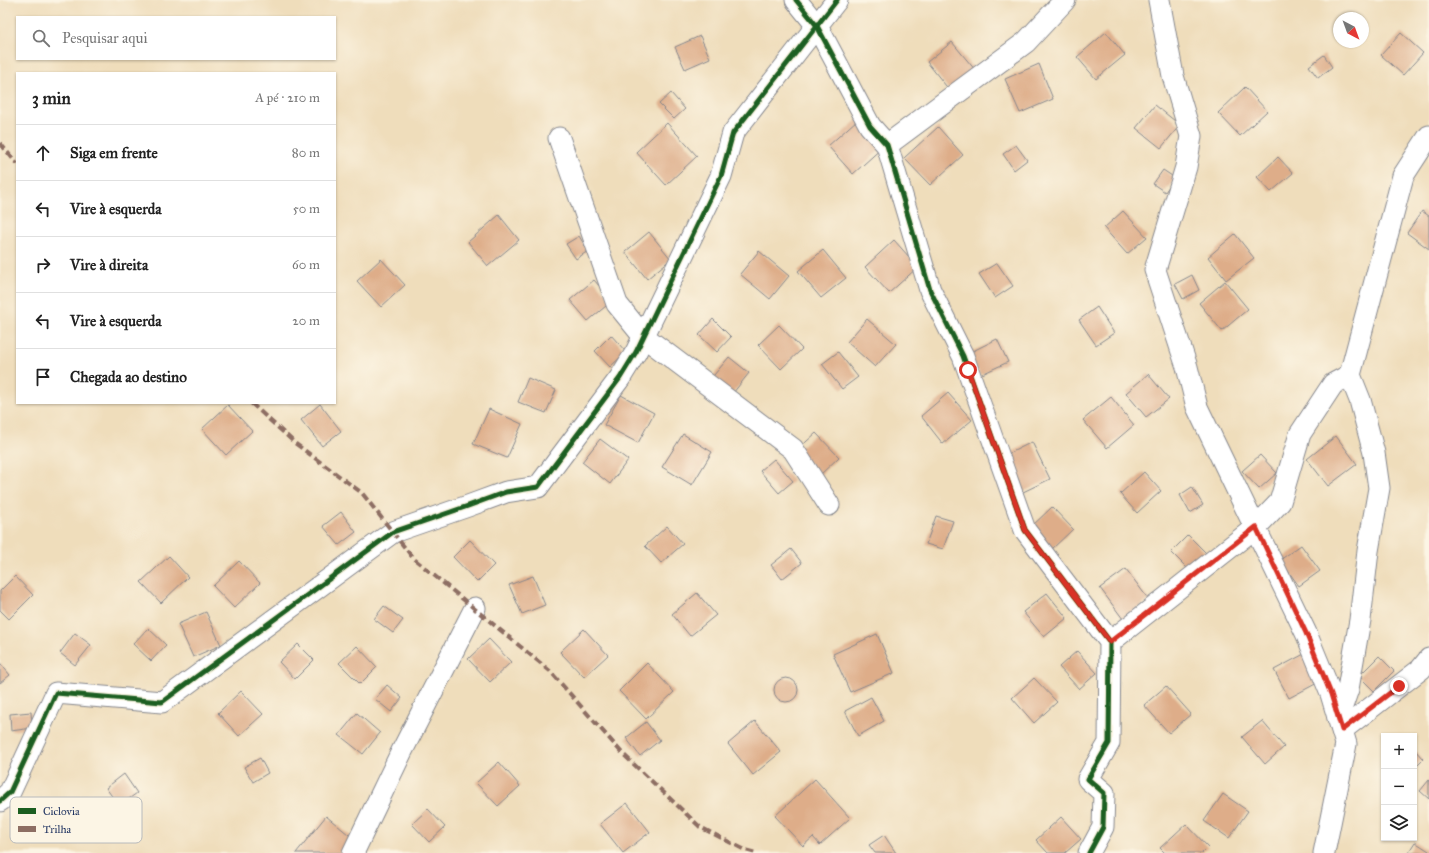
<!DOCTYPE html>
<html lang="pt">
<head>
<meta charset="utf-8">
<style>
  :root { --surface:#fff; --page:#f6f6f6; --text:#222; --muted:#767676; --line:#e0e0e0 }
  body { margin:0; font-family:"IM FELL Great Primer",serif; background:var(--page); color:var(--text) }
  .controls { position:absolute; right:12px; bottom:12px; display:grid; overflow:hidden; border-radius:0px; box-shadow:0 1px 3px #0004 }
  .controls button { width:36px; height:36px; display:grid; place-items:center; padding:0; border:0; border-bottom:1px solid var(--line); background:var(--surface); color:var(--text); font:20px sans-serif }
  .compass { position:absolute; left:1333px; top:12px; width:36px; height:36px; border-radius:50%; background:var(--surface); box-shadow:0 1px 3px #0004; rotate:139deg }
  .stop { position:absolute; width:12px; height:12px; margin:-9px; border:3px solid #d93025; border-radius:50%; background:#fff }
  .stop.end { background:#d93025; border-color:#fff; box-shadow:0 1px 4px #0008 }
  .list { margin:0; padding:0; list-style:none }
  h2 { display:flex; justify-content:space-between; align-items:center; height:52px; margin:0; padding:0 16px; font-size:17px }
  h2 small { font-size:13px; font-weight:400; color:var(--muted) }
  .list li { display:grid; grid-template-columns:26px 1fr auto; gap:12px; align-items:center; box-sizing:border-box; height:56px; padding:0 16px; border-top:1px solid var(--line) }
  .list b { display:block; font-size:15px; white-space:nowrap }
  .list em { font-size:13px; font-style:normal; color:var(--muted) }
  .icon { flex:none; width:22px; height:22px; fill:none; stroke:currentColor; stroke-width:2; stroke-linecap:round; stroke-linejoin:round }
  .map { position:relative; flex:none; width:1429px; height:853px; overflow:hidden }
  .search { position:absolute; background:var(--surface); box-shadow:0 1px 3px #0004; left:16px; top:16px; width:320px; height:44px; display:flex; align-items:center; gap:10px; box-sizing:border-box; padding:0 14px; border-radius:0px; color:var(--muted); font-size:15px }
  .panel { position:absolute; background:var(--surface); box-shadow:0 1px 3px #0004; left:16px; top:72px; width:320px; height:332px; border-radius:0px }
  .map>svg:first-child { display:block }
  .building { fill:#dead89 }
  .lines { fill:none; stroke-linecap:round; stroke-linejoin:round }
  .street-casing { stroke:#85868c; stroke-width:23 }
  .street { stroke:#fff; stroke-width:21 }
  .quiet { stroke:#8d6e63; stroke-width:4; stroke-dasharray:8 4; stroke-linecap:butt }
  .cycleway-casing { stroke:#fcf5e5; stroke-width:8 }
  .cycleway { stroke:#1b5e20; stroke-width:5 }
  .route { stroke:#d93025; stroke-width:5 }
  .key { fill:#fcf5e5; stroke:#b8babc; stroke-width:1 }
  .key-label { font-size:11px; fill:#1b2f5e }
</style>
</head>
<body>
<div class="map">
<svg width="1429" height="853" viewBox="0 0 1429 853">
  <rect width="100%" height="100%" fill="#fcf5e5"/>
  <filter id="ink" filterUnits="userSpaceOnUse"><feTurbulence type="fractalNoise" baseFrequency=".025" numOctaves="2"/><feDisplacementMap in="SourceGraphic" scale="8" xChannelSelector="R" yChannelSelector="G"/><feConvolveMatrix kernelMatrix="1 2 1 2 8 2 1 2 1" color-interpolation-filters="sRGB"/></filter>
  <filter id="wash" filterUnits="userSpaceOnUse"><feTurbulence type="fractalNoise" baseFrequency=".012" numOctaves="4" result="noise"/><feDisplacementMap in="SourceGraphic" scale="16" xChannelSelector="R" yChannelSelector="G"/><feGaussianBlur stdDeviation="0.9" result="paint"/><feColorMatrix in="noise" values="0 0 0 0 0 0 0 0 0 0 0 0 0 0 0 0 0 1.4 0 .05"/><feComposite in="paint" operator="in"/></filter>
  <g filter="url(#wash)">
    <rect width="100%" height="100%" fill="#efddbb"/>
    <g id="blocks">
      <g class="building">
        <path d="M1106,32l19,23 -29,24 -19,-22z"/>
        <path d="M1401,33l22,20 -20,22 -22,-20z"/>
        <path d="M700,36l10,22 -25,11 -10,-22z"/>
        <path d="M952,42l24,29 -26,20 -23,-29z"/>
        <path d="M1324,55l8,12 -14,11 -9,-12z"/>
        <path d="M1039,64l14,35 -33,14 -15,-34z"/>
        <path d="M1245,87l22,24 -27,25 -22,-23z"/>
        <path d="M671,93l14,16 -11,10 -15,-15z"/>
        <path d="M1155,105l25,20 -19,23 -25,-20z"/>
        <path d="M857,120l26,27 -30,27 -25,-28z"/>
        <path d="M667,123l30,33 -31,29 -30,-33z"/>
        <path d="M938,127l25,28 -33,30 -26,-27z"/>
        <path d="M1016,145l11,15 -13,10 -11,-16z"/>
        <path d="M1278,157l15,16 -22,19 -14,-15z"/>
        <path d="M1163,170l12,8 -10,14 -12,-8z"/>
        <path d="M1123,211l24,26 -20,17 -23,-26z"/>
        <path d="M1422,211l7,5v33l-22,-16z"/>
        <path d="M499,215l20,25 -31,26 -20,-24z"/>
        <path d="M649,232l22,27 -24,20 -22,-27z"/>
        <path d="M1235,234l19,24 -28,22 -18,-23z"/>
        <path d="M579,236l9,15 -12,8 -10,-15z"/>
        <path d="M894,240l24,27 -29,26 -24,-26z"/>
        <path d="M823,250l23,28 -25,20 -23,-27z"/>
        <path d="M759,251l30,25 -19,23 -30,-25z"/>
        <path d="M381,259l24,26 -24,22 -24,-26z"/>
        <path d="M997,263l16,23 -18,12 -16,-24z"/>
        <path d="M1192,275l7,15 -16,9 -8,-15z"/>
        <path d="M594,280l18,21 -24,20 -18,-21z"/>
        <path d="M1225,281l23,28 -26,22 -23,-28z"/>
        <path d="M1097,307l17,26 -18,12 -17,-25z"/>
        <path d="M713,319l18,18 -14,15 -18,-17z"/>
        <path d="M867,319l29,25 -21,23 -28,-25z"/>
        <path d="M779,325l23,24 -21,20 -23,-24z"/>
        <path d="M611,335l15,17 -16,15 -15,-16z"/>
        <path d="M997,339l11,23 -28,13 -11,-22z"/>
        <path d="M838,352l20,25 -16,12 -20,-25z"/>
        <path d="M729,357l20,16 -20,25 -20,-17z"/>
        <path d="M1148,374l21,25 -23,18 -20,-24z"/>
        <path d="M528,378l28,12 -10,23 -28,-11z"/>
        <path d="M948,393l24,27 -29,24 -22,-28z"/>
        <path d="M621,395l33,18 -16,30 -34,-18z"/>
        <path d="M1111,397l23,28 -27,23 -24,-28z"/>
        <path d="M320,404l21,27 -19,15 -21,-26z"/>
        <path d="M228,405l24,26 -26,24 -24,-26z"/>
        <path d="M489,409l33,15 -15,34 -34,-14z"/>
        <path d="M816,433l23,24 -19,18 -23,-25z"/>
        <path d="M683,434l29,18 -20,33 -30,-18z"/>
        <path d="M1336,436l21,28 -29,22 -21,-27z"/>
        <path d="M600,439l28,21 -18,24 -28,-22z"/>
        <path d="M1032,442l18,37 -29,14 -17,-37z"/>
        <path d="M1260,455l17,18 -18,16 -17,-18z"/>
        <path d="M774,459l19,22 -14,12 -19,-22z"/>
        <path d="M1144,472l17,19 -24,22 -17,-19z"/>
        <path d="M1192,487l11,18 -13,8 -10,-18z"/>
        <path d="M1052,507l21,22 -22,21 -21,-22z"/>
        <path d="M341,512l15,20 -17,13 -16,-19z"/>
        <path d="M936,516l17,5 -10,28 -17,-5z"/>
        <path d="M667,526l16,18 -22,19 -16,-17z"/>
        <path d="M1188,535l18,18 -17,17 -18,-18z"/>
        <path d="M470,540l24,25 -17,17 -24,-25z"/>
        <path d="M1301,545l19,26 -21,15 -19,-26z"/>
        <path d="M791,549l11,14 -20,16 -11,-14z"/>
        <path d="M169,556l19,21 -27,26 -20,-21z"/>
        <path d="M239,561l21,22 -26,25 -21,-22z"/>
        <path d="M1126,569l23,31 -26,19 -23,-31z"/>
        <path d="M15,576l18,19 -24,24 -9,-9v-19z"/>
        <path d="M533,576l12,29 -23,9 -13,-29z"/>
        <path d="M697,593l19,22 -26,21 -18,-22z"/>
        <path d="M1047,593l20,25 -23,19 -21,-25z"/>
        <path d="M384,606l19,14 -10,13 -19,-14z"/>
        <path d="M206,612l15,33 -28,12 -15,-33z"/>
        <path d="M148,628l18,17 -15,16 -18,-17z"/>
        <path d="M584,629l24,26 -24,22 -24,-25z"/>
        <path d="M75,633l16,12 -16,20 -15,-12z"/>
        <path d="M877,634l17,39 -44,19 -17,-38z"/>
        <path d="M489,639l22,23 -21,20 -22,-23z"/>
        <path d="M298,644l16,16 -19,19 -16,-17z"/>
        <path d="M357,646l20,21 -17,17 -21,-21z"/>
        <path d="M1077,651l20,22 -18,16 -20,-22z"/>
        <path d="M1306,653l15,28 -32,17 -15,-28z"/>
        <path d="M1379,656l15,15 -20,20 -15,-15z"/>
        <path d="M0,663l10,12 -10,8z"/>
        <path d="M647,663l27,29 -28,27 -27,-28z"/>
        <circle cx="786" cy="690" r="12"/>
        <path d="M1034,678l23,24 -23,21 -22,-25z"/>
        <path d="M387,685l15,13 -11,14 -16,-13z"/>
        <path d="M1166,686l25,28 -22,19 -25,-28z"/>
        <path d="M241,691l22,23 -24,22 -21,-23z"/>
        <path d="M871,697l13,24 -26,15 -13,-25z"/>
        <path d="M31,712l1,16 -21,3 -1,-17z"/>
        <path d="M357,713l23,20 -17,21 -24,-19z"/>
        <path d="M755,721l26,31 -28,23 -25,-31z"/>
        <path d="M1262,721l22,26 -19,17 -23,-27z"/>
        <path d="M646,722l14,18 -20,16 -14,-18z"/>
        <path d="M1414,749l9,10 -9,9z"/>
        <path d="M260,758l8,15 -15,9 -9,-15z"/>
        <path d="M499,762l21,24 -22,20 -22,-23z"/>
        <path d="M124,774l13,19 -18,13 -13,-18z"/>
        <path d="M815,779l35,39 -30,27 -7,-8 -10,9 -28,-30z"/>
        <path d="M1429,780v19l-9,-8z"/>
        <path d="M1223,794l25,17 -19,27 -25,-17z"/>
        <path d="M627,803l23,29 -27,21 -23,-29z"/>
        <path d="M428,809l17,18 -16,15 -17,-18z"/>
        <path d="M326,816l28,23 -11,14h-47z"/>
        <path d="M1061,817l20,22 -16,14h-17l-12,-13z"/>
        <path d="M1186,824l22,23 -6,6h-37l-5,-5z"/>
        <path d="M884,835l12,18h-21l-6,-8z"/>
        <path d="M1415,842l14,9v2h-21z"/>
      </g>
    </g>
  </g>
  <g filter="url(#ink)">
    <use href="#blocks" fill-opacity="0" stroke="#85868c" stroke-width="1"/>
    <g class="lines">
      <g class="street-casing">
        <g id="street">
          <path d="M796,0l21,26 53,100 17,19 43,145 33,66 62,174 85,112 -1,101 -21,36 16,14 -1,34 -14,26"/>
          <path d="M1159,0l14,76 18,60 -5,31 -31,103 32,97 10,40 109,226 25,61 15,50 -22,109"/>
          <path d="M559,138l58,166 26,32 150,113 36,56"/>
          <path d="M887,145l139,-103 39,-42"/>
          <path d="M1110,642l146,-115 24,-25 20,-68 33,-50 17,-9"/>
          <path d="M1338,718l10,-29 12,-69 8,-69 11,-63 -5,-35 -14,-53 -10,-25 53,-199 26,-40"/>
          <path d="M1342,730l79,-61 8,-10"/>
          <path d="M0,801l10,-9 46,-99 106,9 231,-170 75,-26 38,-14 32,-5 82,-109 16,-26 85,-176 12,-43 104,-133"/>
          <path d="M353,853l49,-102 73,-143"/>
        </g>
      </g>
      <use href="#street" class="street"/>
      <g class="quiet">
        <path d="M0,143l17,21"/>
        <path d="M251,403l45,41 66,49 51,65 137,113 72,82 78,74 45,23 11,3"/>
      </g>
      <g class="cycleway-casing">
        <g id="cycleway">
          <path d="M796,0l21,26 53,100 17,19 43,145 33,66 62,174 85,112 -1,101 -21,36 16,14 -1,34 -14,26"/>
          <path d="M0,801l10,-9 46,-99 106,9 231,-170 75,-26 38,-14 32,-5 82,-109 16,-26 85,-176 12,-43 104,-133"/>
        </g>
      </g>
      <use href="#cycleway" class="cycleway"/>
    </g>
  </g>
  <g class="lines" filter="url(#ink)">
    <path class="route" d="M968,370l57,160 85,112 146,-115 50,106 25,61 11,36 57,-44"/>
  </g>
  <rect x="10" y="797" width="132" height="46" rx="6" class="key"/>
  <rect x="18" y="808" width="18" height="6" fill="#1b5e20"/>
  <rect x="18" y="826" width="18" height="6" fill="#8d6e63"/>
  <g class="key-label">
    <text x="43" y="815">Ciclovia</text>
    <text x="43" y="833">Trilha</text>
  </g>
</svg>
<div class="controls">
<button>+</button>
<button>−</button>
<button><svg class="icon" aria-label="layers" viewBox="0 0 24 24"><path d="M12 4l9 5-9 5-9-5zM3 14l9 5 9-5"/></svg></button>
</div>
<svg class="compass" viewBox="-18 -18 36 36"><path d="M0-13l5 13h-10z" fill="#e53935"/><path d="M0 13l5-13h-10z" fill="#767676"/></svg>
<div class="stop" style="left:968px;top:370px"></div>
<div class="stop end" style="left:1399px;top:686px"></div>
<div class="search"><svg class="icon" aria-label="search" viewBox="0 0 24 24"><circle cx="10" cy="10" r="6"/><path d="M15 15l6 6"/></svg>Pesquisar aqui</div>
<section class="panel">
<h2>3 min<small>A pé · 210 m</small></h2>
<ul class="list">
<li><svg class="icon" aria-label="ahead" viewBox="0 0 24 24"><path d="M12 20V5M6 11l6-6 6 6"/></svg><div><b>Siga em frente</b></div><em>80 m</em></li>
<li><svg class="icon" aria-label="left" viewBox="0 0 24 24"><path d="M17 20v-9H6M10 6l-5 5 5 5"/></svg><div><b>Vire à esquerda</b></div><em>50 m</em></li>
<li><svg class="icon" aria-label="right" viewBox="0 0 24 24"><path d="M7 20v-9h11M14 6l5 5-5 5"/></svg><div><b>Vire à direita</b></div><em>60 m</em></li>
<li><svg class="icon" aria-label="left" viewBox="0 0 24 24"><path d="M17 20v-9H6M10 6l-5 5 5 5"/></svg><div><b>Vire à esquerda</b></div><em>20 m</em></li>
<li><svg class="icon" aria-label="arrive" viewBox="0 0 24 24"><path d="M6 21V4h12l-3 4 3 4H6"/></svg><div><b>Chegada ao destino</b></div></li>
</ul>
</section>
</div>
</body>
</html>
